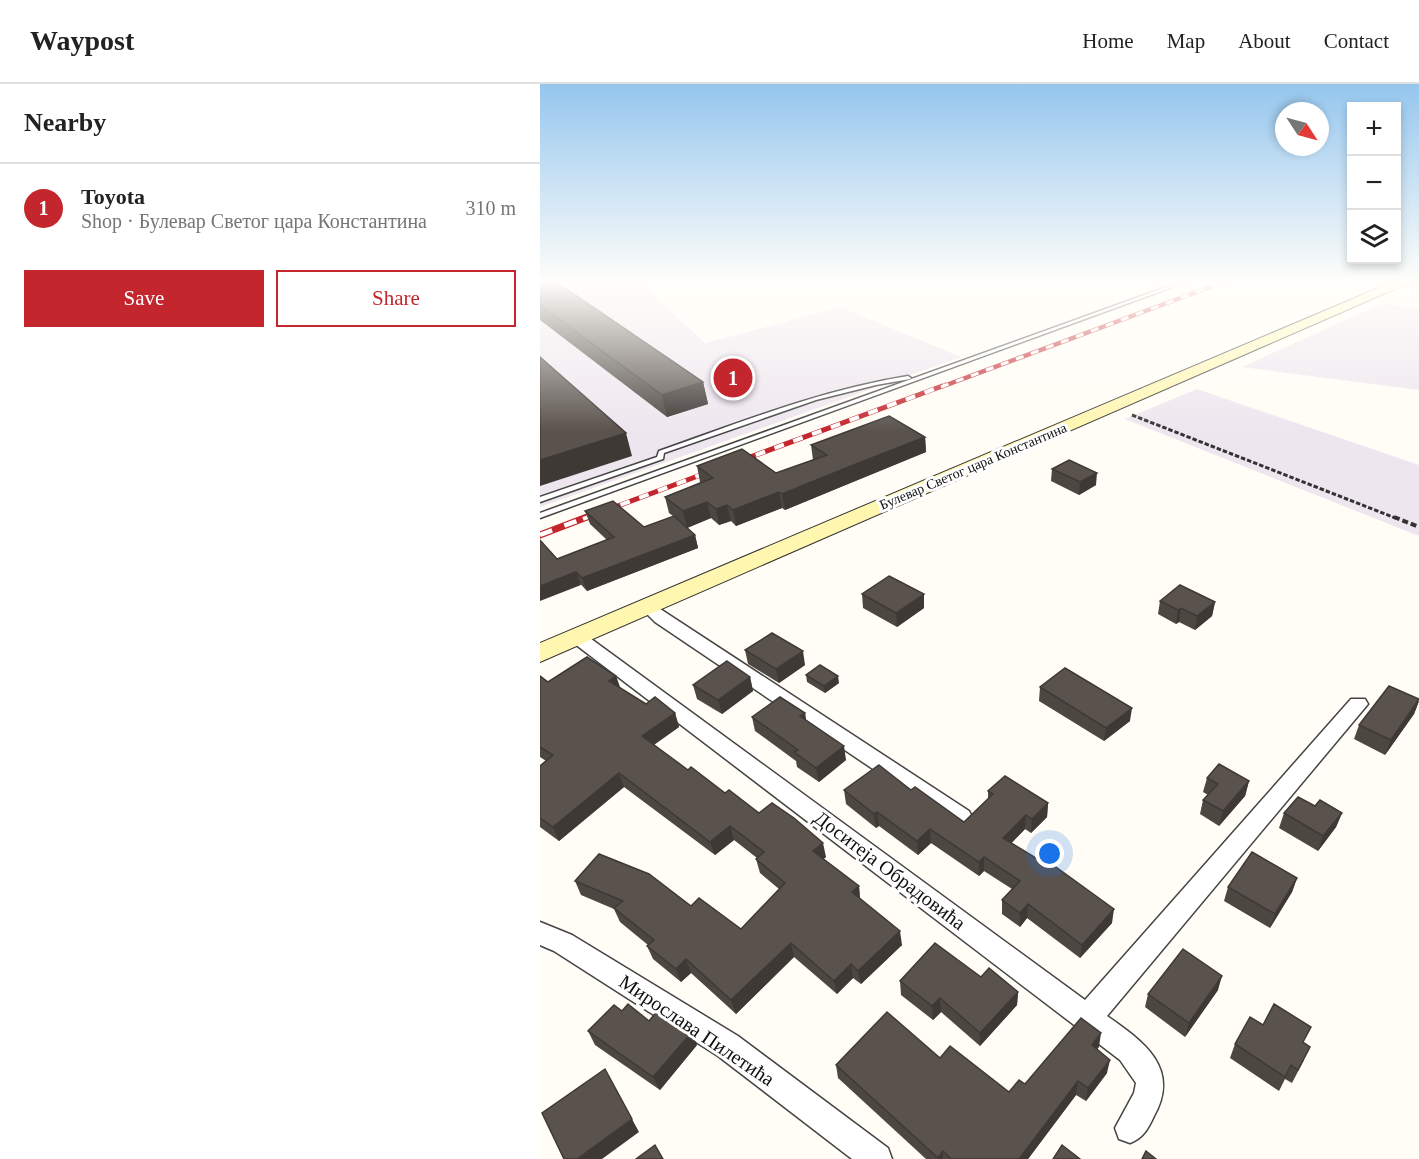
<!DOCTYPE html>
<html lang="en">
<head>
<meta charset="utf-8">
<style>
  :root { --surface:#fff; --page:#f2f2f2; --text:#222; --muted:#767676; --line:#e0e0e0; --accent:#c4262e }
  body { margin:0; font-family:Georgia,serif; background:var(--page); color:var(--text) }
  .controls { position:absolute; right:18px; top:18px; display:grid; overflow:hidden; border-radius:0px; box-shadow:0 3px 9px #0003 }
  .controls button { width:54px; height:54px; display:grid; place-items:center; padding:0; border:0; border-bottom:2px solid var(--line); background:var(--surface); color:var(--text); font:30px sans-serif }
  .compass { position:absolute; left:735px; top:18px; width:54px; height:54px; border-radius:50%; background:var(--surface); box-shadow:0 3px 9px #0003; rotate:126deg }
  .you { position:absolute; left:510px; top:770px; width:21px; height:21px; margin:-15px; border:4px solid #fff; border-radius:50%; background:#1a73e8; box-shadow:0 0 0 9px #1a73e833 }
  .badge { display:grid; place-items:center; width:39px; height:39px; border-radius:50%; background:var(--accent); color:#fff; font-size:20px; font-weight:700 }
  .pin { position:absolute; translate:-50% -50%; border:3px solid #fff; box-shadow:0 2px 6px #0006 }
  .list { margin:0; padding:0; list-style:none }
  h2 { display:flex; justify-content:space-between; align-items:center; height:78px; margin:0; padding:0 24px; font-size:26px }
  h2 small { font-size:20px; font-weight:400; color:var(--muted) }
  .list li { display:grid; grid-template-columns:39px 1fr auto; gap:18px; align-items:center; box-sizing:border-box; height:90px; padding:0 24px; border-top:2px solid var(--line) }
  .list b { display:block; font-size:22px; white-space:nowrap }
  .list p { margin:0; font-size:20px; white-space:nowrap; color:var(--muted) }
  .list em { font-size:20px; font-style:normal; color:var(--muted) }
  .actions { display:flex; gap:12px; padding:18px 24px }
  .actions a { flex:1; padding:14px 0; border:2px solid var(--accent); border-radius:0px; text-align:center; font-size:21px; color:var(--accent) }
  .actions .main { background:var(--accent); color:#fff }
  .icon { flex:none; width:33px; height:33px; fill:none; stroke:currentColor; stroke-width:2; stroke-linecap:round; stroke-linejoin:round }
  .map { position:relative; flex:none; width:879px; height:1075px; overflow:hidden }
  header { display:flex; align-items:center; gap:36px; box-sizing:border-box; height:84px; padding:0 30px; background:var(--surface); border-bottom:2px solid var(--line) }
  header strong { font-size:28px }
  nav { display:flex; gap:33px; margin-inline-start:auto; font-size:21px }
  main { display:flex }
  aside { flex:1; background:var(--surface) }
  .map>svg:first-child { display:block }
  .industrial { fill:#eee6ef }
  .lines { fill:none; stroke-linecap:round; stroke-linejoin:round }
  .lane-casing { stroke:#444; stroke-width:3 }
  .street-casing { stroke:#444; stroke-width:3 }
  .secondary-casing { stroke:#333; stroke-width:2 }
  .path-far1 { stroke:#333; stroke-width:3; stroke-dasharray:4.5 2; stroke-linecap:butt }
  .path { stroke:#333; stroke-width:4; stroke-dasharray:6 3; stroke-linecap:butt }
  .lane { fill:#fff; fill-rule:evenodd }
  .street { fill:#fff; fill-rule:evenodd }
  .secondary { fill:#fff6b0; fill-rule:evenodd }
  .rail-far2-casing { stroke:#c4262e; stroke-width:4.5 }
  .rail-far1-casing { stroke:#c4262e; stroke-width:5 }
  .rail-casing { stroke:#c4262e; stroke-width:7 }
  .rail-far2 { stroke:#fff; stroke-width:3; stroke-dasharray:8; stroke-linecap:butt }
  .rail-far1 { stroke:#fff; stroke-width:4; stroke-dasharray:10; stroke-linecap:butt }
  .rail { stroke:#fff; stroke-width:4.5; stroke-dasharray:13; stroke-linecap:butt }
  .wall { fill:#4d4742 }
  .shaded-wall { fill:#3f3936 }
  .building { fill:#5a524d; stroke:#3f3936; stroke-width:1.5 }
  .labels { text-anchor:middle; stroke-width:6; stroke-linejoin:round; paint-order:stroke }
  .far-street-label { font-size:14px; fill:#111; stroke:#fff }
  .near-street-label { font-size:20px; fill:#111; stroke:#fff }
</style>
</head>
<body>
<header>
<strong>Waypost</strong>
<nav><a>Home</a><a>Map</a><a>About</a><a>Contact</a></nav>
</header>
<main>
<aside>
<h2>Nearby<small></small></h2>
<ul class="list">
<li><span class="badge">1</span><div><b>Toyota</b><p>Shop · Булевар Светог цара Константина</p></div><em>310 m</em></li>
</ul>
<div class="actions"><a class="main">Save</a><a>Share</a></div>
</aside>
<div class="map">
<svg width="879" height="1075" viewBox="0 0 879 1075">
  <rect width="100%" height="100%" fill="#fffdf5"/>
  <g class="industrial">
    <path d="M48,197h51l66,62 136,-36 120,50 -421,150v-215z"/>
    <path d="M843,219l36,7v80l-177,-23z"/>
    <path d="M657,305l222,76v71l-294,-117z"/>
  </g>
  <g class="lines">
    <g class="lane-casing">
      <g id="lane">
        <path d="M643,197h6l-649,237v-5z"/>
        <path d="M368,292l3,2 -1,1 -34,6 -60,15 -152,53 -1,6 -123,43v-5l117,-40 2,-6c82,-29 162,-61 249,-75z"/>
      </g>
    </g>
    <g class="street-casing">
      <g id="street">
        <path d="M108,517l321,210 3,6 -3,6 -8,3 -8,-3 -298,-201 -16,-16z"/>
        <path d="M37,547l6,2 502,367 266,-301h14l3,5 -261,312c36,25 74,52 47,100 -6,13 -11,22 -24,27l-11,-4 -4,-11 19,-35 2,-10 -16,-23 -549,-419 -3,-4 3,-4z"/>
        <path d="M0,838l32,13 166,101 150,112 4,11h-40l-134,-103 -164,-105 -14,-6z"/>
      </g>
    </g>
    <g class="secondary-casing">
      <path id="secondary" d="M855,197h18l-873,381v-19z"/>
    </g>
    <path class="path-far1" d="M592,331l266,104"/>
    <path class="path" d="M854,433l25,10"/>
    <use href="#lane" class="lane"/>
    <use href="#street" class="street"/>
    <use href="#secondary" class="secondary"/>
    <g class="rail-far2-casing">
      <path id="rail-far2" d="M401,303l285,-106"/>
    </g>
    <g class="rail-far1-casing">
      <g id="rail-far1">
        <path d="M197,378l208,-77"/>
        <path d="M43,435l131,-49"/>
      </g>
    </g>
    <g class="rail-casing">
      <path id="rail" d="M0,451l47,-18"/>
    </g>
    <use href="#rail-far2" class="rail-far2"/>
    <use href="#rail-far1" class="rail-far1"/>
    <use href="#rail" class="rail"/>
  </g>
  <g class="wall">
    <path d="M0,200l163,98 5,22 -41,13 -127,-97z"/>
    <path d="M385,353l1,15 -78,32 -63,26 -3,-2 -46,18 -5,-5 -12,4 -8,-7 -24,10 8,7 3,13 -111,43 -30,-32 50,-19 -17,-16 -5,-13 59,16 29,-11 -4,-3 -4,-16 36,-15h-1l-3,-16 79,7 37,-13 -2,-15z"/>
    <path d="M512,385l44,16 -17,10 -28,-14z"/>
    <path d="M322,510l62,14 -27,19 -34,-19z"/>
    <path d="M620,517l55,1 -3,14 -17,14 -16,-8 -3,2 -18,-10z"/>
    <path d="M205,566l60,15 -26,18 -31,-19z"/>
    <path d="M266,591l33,8 -14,10 -18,-11z"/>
    <path d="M0,592l8,6 68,-6 4,12 26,16 29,9 4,14 -25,18 34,25 71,43 67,44 -3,2 36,27 1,13 42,46 -41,39 -8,-6 -16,16 -43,-37 -58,57 -45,-41 -10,9 -28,-23 -6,-13 1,-1 -28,-23 -6,-13 -33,-14 -6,-14 116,25 50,23 38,-40 -19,-16 -4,-14 1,-1 -23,-18 -19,15 -91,-68 -65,54 -19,-14v-62l6,-4 -6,-4z"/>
    <path d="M210,593l3,14 -31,23 -25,-15 -4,-14z"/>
    <path d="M500,603l90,34 -26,20 -65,-40z"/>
    <path d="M879,617l-5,13 -29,41 -31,-16 5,-14z"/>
    <path d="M265,629l1,7 40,40 -27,22 -22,-15 -1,-6 -41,-30 -3,-14z"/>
    <path d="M667,694l42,3 -4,15 -26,30 -19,-12 3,-14 5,-5 -5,-3z"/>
    <path d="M304,706h67l53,32 24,-23v-8l60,12 -1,14 -16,16 -6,-4 -14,14 101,80 -32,35 -53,-40 -7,9 -18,-13v-14l10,-11 -28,-18 -5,5 -48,-33 -13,12 -39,-29 -3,2 -30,-24z"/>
    <path d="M775,722l27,7 -6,14 -18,24 -39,-23 5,-15z"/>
    <path d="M757,794l-5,14 -22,36 -46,-27 4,-14z"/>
    <path d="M441,893l37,15 -1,13 -37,41 -39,-34 -8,8 -32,-25 -1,-14z"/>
    <path d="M678,906l-33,47 -40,-30 3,-13z"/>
    <path d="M82,927l27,10 48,24 -37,45 -65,-45 -7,-14z"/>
    <path d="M723,941l41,18v17l-12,23 -7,-4 -6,12 -49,-33 5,-14z"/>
    <path d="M559,963l-2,2 10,24 -21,28 -10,-6 -48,64h-102l-88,-81 -2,-13 104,-7 69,34z"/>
  </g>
  <g class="shaded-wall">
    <path d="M163,298l5,22 -41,13 -5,-22z"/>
    <path d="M86,349l6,23 -92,30v-26z"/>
    <path d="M385,353l1,15 -78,32 -63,26 -3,-16 64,-26z"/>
    <path d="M557,389l-1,12 -17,10 1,-13z"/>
    <path d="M239,408l3,16 -46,18 -3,-16z"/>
    <path d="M167,418l4,16 -24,10 -4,-17z"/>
    <path d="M187,421l4,16 -12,4 -3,-16z"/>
    <path d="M155,451l3,13 -111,43 -5,-13z"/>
    <path d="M36,488l5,13 -41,16v-15z"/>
    <path d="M384,510v14l-27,19 -1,-14z"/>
    <path d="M675,518l-3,14 -17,14 2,-14z"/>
    <path d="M641,524l-2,14 -3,2 2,-14z"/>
    <path d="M263,567l2,14 -26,18 -3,-14z"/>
    <path d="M76,592l5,14 -12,-9z"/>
    <path d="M298,592l1,7 -14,10 -1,-7z"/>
    <path d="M210,593l3,14 -31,23 -4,-14z"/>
    <path d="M879,617l-5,13 -29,41 6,-15z"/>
    <path d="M592,624l-2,13 -26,20 2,-13z"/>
    <path d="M135,629l4,14 -33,23 -4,-14z"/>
    <path d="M265,629l2,14 -7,-11z"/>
    <path d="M304,662l2,14 -27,22 -3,-14z"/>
    <path d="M79,689l5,14 -65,54 -6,-14z"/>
    <path d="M709,697l-4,15 -26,30 4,-15z"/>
    <path d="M508,719l-1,14 -16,16 1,-14z"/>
    <path d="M337,728l2,14 -3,2 -2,-14z"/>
    <path d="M802,729l-6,14 -18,24 5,-15z"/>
    <path d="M486,731l-1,14 -22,23v-14z"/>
    <path d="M190,742l4,14 -19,15 -5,-13z"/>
    <path d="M390,745l1,14 -13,12 -1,-14z"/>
    <path d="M283,759l3,14 -10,8 -3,-14z"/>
    <path d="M444,773v14l-5,5v-14z"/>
    <path d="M757,794l-5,14 -22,36 5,-14z"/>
    <path d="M319,802l1,14 -8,-8z"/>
    <path d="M488,820l-1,14 -7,9v-14z"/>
    <path d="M574,825l-2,14 -32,35 2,-13z"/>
    <path d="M360,847l2,14 -41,39 -3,-13z"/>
    <path d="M251,859l3,14 -58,57 -5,-14z"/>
    <path d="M146,875l5,14 -10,9 -5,-13z"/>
    <path d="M311,880l2,14 -16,16 -3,-13z"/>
    <path d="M682,892l-4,14 -33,47 4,-14z"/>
    <path d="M478,908l-1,13 -37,41v-13z"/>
    <path d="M400,914l1,14 -8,8 -1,-14z"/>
    <path d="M152,948l5,13 -37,45 -7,-13z"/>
    <path d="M561,949l-2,14 -10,11 3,-13z"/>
    <path d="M570,976l-3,13 -21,28 2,-13z"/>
    <path d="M538,997l-2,14 -48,64h-9z"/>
    <path d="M92,1035l7,13 -37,27h-25z"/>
    <path d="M403,1067v8h-5v-1z"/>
  </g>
  <g class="building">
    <path d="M15,197l148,101 -41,13 -122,-90v-21z"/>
    <path d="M0,273l86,76 -86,27z"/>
    <path d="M349,332l36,21 -79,31 -64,26 -3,-2 -46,18 -6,-5 -11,4 -9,-7 -24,9 -18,-14 48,-19 -16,-12 45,-17 34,24 51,-18 -16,-10z"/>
    <path d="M529,376l28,13 -17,9 -28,-13z"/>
    <path d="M73,417l31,26 30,-11 21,19 -113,43 -6,-6 -36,14v-46l17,19 57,-22 -29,-26z"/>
    <path d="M349,492l35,18 -28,19 -34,-19z"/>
    <path d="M640,501l35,17 -18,14 -16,-8 -3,2 -18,-9z"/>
    <path d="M232,549l31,18 -27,18 -31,-19z"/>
    <path d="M47,573l29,19 -7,5 37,23 9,-7 20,16 -33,23 46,34 3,-3 34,26 4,-3 30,23 13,-10 22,15 29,25 -10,8 46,35 -7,6 48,39 -42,40 -7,-7 -17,17 -43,-38 -60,57 -45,-41 -10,10 -29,-23 7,-6 -40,-32 9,-7 -48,-20 24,-27 50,20 42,32 8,-8 42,31 44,-46 -29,-24 8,-7 -34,-26 -20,16 -91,-69 -66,54 -13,-9v-52l13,-11 -13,-8v-71l8,6z"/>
    <path d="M187,577l23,16 -32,23 -25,-15z"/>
    <path d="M280,581l18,11 -14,10 -18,-11z"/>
    <path d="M525,584l67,40 -26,20 -66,-41z"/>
    <path d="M849,602l30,13 -28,41 -32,-15z"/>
    <path d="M240,613l25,16 -5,3 44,30 -28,22 -22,-16 4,-2 -46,-33z"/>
    <path d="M679,680l30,17 -26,30 -20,-11 15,-16 -11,-6z"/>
    <path d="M339,681l32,25 4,-3 49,35 29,-28 -5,-3 17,-15 43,27 -16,16 -6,-4 -23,23 36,22 3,-3 72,52 -32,36 -54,-41 -8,9 -18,-13 18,-19 -36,-24 -5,5 -49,-33 -13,12 -40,-29 -3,2 -30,-24z"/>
    <path d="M758,713l17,9 5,-6 22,13 -19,23 -39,-23z"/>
    <path d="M712,768l45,26 -22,36 -47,-27z"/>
    <path d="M395,859l46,34 8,-9 29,24 -38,41 -40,-35 -8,8 -32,-25z"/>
    <path d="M643,865l39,27 -33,47 -41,-29z"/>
    <path d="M88,920l21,17 9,-11 34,22 -39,45 -65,-46 26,-26 8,6z"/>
    <path d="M734,920l37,23 -8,15 7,5 -12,23 -7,-5 -6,12 -50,-33 15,-27 13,8z"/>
    <path d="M347,928l53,46 10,-12 59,46 10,-12 6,4 56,-66 20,15 -9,12 18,15 -22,28 -10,-7 -59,78h-68l-8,-8 -5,7 -102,-93z"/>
    <path d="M65,985l27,50 -55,40h-13l-22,-46z"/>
    <path d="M115,1061l8,14h-27z"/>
    <path d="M522,1061l18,14h-27z"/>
    <path d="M606,1067l10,8h-14z"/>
  </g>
  <linearGradient id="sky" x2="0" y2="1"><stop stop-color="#95c6ee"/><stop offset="0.57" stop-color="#fffefa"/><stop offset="1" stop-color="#fffefa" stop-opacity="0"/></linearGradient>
  <rect width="879" height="347" fill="url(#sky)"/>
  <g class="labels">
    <g class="far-street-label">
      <text transform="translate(433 382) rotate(-23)" y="5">Булевар Светог цара Константина</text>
    </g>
    <g class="near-street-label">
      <text transform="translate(350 786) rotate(37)" y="7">Доситеја Обрадовића</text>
      <text transform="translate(157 946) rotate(34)" y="7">Мирослава Пилетића</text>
    </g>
  </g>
</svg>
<div class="controls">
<button>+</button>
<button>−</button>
<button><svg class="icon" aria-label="layers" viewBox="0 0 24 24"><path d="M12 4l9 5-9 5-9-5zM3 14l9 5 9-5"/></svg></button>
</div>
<svg class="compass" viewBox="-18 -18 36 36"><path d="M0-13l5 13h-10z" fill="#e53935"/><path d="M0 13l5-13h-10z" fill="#767676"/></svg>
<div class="you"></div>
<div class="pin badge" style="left:193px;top:294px">1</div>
</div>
</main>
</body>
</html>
